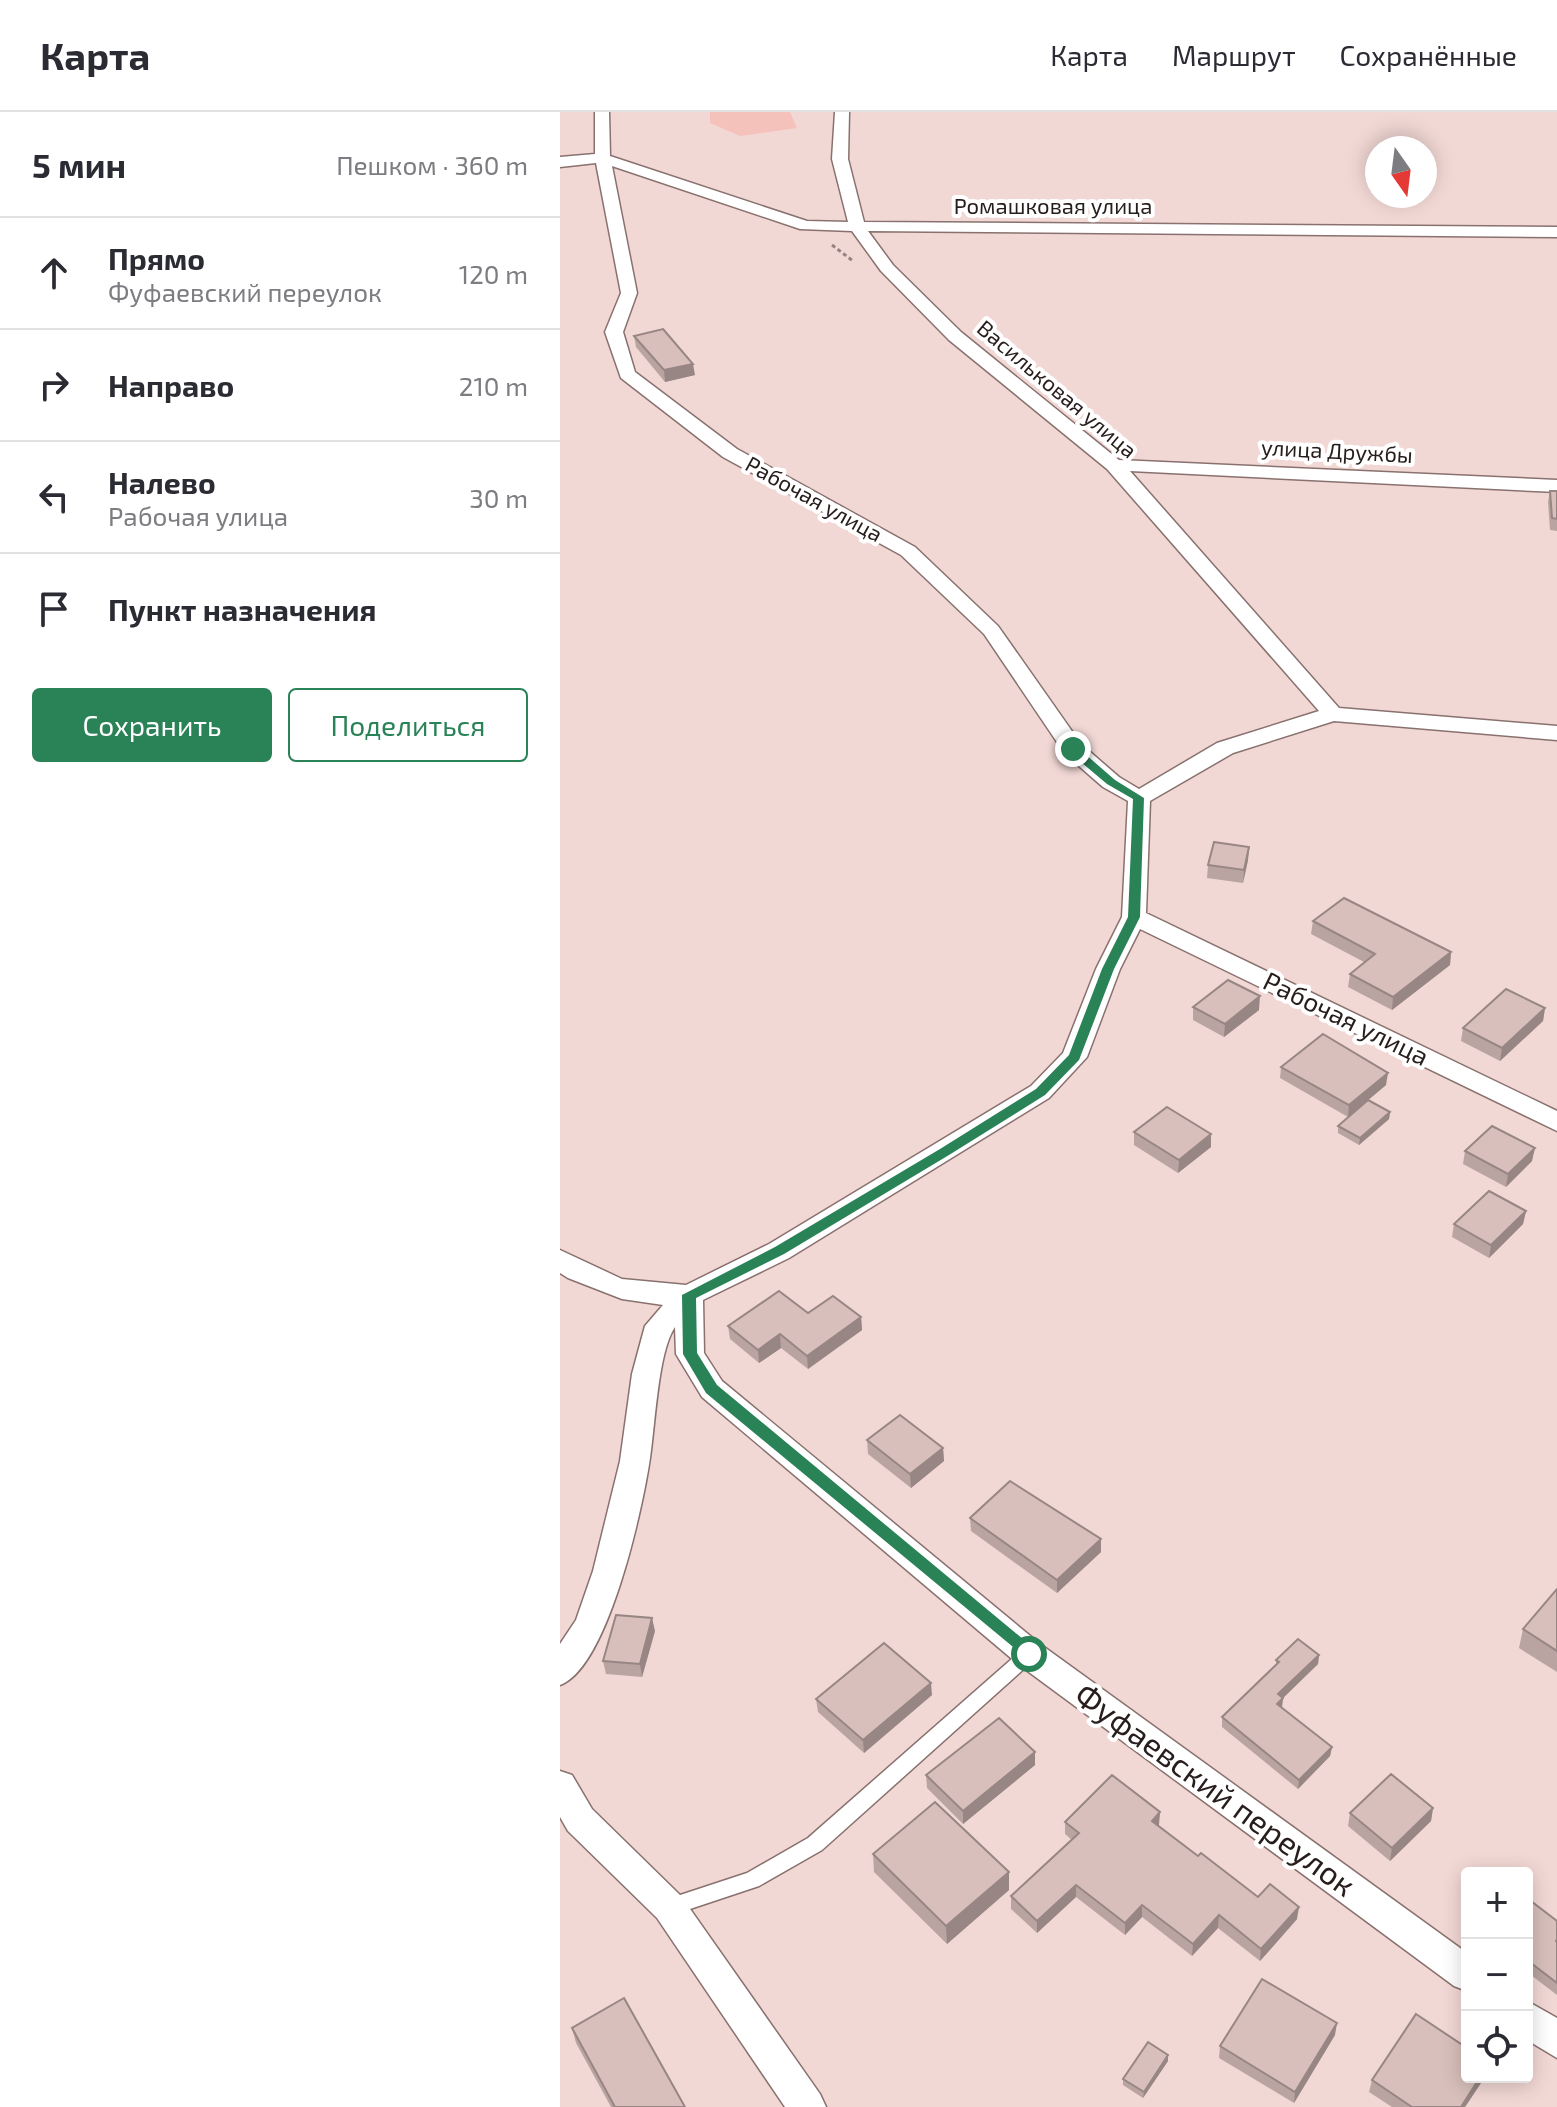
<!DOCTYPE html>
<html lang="ru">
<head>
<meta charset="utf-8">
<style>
  :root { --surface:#fff; --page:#f7f7f7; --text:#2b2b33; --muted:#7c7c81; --line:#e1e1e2; --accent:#2a8257 }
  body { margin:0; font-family:"Exo 2",sans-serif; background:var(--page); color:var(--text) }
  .controls { position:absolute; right:24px; bottom:24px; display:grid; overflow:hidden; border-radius:8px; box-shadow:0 4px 20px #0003 }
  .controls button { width:72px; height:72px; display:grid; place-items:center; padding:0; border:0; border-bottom:2px solid var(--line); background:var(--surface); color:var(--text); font:40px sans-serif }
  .compass { position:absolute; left:805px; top:24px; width:72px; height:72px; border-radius:50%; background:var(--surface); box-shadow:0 4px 20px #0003; rotate:166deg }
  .stop { position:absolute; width:24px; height:24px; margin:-18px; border:6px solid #2a8257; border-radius:50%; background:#fff }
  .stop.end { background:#2a8257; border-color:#fff; box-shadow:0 2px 8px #0008 }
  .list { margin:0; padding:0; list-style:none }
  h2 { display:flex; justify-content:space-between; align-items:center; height:104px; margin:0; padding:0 32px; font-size:34px }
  h2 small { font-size:26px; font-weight:400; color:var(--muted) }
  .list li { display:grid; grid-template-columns:52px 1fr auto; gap:24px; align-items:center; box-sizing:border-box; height:112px; padding:0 32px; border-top:2px solid var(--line) }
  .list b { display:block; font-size:30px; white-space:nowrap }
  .list p { margin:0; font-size:26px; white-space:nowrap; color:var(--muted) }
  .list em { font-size:26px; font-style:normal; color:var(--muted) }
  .actions { display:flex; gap:16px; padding:24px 32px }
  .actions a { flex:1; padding:18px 0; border:2px solid var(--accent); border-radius:8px; text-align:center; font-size:28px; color:var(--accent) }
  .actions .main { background:var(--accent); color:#fff }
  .icon { flex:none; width:44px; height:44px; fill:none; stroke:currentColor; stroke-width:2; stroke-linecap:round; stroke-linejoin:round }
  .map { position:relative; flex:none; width:997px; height:1995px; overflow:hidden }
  header { display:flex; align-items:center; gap:48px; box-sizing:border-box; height:112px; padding:0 40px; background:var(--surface); border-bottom:2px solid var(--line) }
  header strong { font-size:38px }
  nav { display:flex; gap:44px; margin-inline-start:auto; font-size:28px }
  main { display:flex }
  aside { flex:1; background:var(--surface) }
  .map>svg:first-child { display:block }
  .green { fill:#f5c2bb }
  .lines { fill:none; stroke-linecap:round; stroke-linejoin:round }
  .lane-casing { stroke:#88716e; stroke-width:3 }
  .street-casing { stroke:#88716e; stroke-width:3 }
  .path { stroke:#958381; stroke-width:3; stroke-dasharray:4 3; stroke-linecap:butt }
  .lane { fill:#fff; fill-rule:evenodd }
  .street { fill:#fff; fill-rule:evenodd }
  .wall { fill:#baa4a1 }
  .shaded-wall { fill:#978683 }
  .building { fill:#d8bfbb; stroke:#978683; stroke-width:2 }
  .route { fill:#2a8257 }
  .labels { text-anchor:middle; stroke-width:8; stroke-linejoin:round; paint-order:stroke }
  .far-street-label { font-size:22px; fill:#261d1c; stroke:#fff }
  .street-label { font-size:26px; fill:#261d1c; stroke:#fff }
  .near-street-label { font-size:32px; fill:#261d1c; stroke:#fff }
</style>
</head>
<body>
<header>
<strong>Карта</strong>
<nav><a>Карта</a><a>Маршрут</a><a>Сохранённые</a></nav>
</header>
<main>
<aside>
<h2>5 мин<small>Пешком · 360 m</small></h2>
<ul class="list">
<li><svg class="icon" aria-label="ahead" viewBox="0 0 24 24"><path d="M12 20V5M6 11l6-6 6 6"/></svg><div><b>Прямо</b><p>Фуфаевский переулок</p></div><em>120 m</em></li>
<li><svg class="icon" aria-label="right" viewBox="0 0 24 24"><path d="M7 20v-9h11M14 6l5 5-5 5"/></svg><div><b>Направо</b></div><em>210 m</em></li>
<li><svg class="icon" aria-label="left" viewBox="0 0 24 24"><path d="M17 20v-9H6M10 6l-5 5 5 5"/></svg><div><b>Налево</b><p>Рабочая улица</p></div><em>30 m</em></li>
<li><svg class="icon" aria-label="arrive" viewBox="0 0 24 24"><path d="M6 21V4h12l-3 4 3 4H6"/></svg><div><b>Пункт назначения</b></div></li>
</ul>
<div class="actions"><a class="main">Сохранить</a><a>Поделиться</a></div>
</aside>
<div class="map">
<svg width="997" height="1995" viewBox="0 0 997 1995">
  <rect width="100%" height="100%" fill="#f2d8d5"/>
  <path class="green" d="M150,0h80l7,16 -57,8 -30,-13z"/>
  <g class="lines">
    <g class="lane-casing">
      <path id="lane" d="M469,1535l6,2 3,5 -3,5 -213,191 -63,36 -90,30 -7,-3 -2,-6 2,-6 85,-28 61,-35 215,-189z"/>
    </g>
    <g class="street-casing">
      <g id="street">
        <path d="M35,0h14l1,44 197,65 41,1 -16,-63 3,-47h14l-1,47 16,63 693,5v10l-689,-6 25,34 68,67 158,128 438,20v12l-427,-21 209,237 218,18v14l-223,-19 -101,32 -83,48 -4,112 411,198v20l-417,-202 -20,40 -33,88 -38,41 -260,160 -86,42 1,53 18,28 318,263 427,309v38l-13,-5 -436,-322 -316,-267 -26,-43 -1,-27c-17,24 -20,99 -25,131 -7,49 -42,210 -90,227v-41l16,-24 17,-49 27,-110 12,-87 13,-48 18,-21 -41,-6 -54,-21 -8,-5v-23l62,29 64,6 83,-41 262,-158 32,-33 33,-84 26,-52 6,-116 -25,-14 -38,-33 -81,-120 -83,-79 -178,-98 -102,-79 -16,-46 16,-39 -25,-130 -36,4v-10l35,-3zM52,54l188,63 52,2 29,40 68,69 158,129 212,242 -102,32 -78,46 -20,-12 -38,-33 -83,-118 -83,-79 -178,-98 -102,-77 -12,-40 14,-39z"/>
        <path d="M0,1659l12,4 20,34 89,87 139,198 6,13h-41l-128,-189 -89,-87 -8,-14z"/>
        <path d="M967,1889l30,17v40l-30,-18z"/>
      </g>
    </g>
    <path class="path" d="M272,133l21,16"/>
    <use href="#lane" class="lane"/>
    <use href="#street" class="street"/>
  </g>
  <g class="wall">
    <path d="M74,224l61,39 -30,7 -29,-35z"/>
    <path d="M990,379h7v40l-7,-1 -2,-28z"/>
    <path d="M689,735l-1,13 -5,23 -36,-5 1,-13z"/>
    <path d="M753,809l138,31 -1,13 -58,45 -44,-23 2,-13 14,-12 -53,-28z"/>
    <path d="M633,895l66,3 -35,27 -31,-17z"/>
    <path d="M985,896l-2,13 -43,40 -39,-20 2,-13z"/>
    <path d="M721,955l105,18 -38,32 -68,-39z"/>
    <path d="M830,1000l-1,7 -30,26 -21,-12v-7z"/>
    <path d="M574,1020l77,2v13l-33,26 -44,-28z"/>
    <path d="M905,1039l67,10 -26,26 -43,-23z"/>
    <path d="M966,1099l-3,13 -34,34 -37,-21 2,-13z"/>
    <path d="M248,1201l53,4 1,13 -54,39 -27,-21 -22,15 -29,-24 -2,-13z"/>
    <path d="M307,1328l76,8 1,13 -33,27 -43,-34z"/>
    <path d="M410,1406l131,21v13l-44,41 -86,-62z"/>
    <path d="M997,1477v83l-38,-24 4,-19z"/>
    <path d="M95,1519l-13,46 -36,-3 -3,-13z"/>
    <path d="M759,1543l-1,9 -35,34 -1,9 50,40 -2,9 -32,33 -76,-62v-10l54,-51v-6z"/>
    <path d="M372,1583l-68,58 -46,-41 -2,-13z"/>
    <path d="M475,1640v13l-72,59 -36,-36 -1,-13z"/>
    <path d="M873,1696l-2,13 -41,40 -42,-35 2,-13z"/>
    <path d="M600,1700l-2,14 40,30 60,41 39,22 -37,42 -42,-33 -26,28 -50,-39 -17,18 -49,-38 -39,36 -26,-24v-13l61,-56 -7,-6v-12z"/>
    <path d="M313,1742l136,18v18l-62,54 -73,-72z"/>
    <path d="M967,1786l30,23v74l-30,-23z"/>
    <path d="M12,1916l113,79h-74l-35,-64z"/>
    <path d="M775,1923l-41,68 -75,-45 1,-12z"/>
    <path d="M608,1943v6l-25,37 -20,-13v-6z"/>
    <path d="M925,1965l-20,30h-73l-23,-15 3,-12z"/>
  </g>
  <g class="shaded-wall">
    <path d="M133,252l2,11 -30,7 -1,-12z"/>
    <path d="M689,735l-1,13 -5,23 1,-13z"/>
    <path d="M891,840l-1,13 -58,45 1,-13z"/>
    <path d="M700,884l-1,14 -35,27 1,-13z"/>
    <path d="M985,896l-2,13 -43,40 2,-13z"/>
    <path d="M828,961l-2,12 -38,32 1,-12z"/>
    <path d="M830,1000l-1,7 -30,26 1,-7z"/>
    <path d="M651,1022v13l-33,26 1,-13z"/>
    <path d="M975,1036l-3,13 -26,26 2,-13z"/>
    <path d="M966,1099l-3,13 -34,34 2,-13z"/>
    <path d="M301,1205l1,13 -54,39 -1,-13z"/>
    <path d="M220,1222l1,14 -22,15 -1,-13z"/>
    <path d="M383,1336l1,13 -33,27 -1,-14z"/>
    <path d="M541,1427v13l-44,41v-13z"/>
    <path d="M92,1506l3,13 -13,46 -2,-13z"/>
    <path d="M759,1543l-1,9 -35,34 -1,9 -6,6 2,-19z"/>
    <path d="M371,1571l1,12 -68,58 -1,-13z"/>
    <path d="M772,1635l-2,9 -32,33 1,-9z"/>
    <path d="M475,1640v13l-72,59v-13z"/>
    <path d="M873,1696l-2,13 -41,40 2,-13z"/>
    <path d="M600,1700l-1,13 -8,9 1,-13z"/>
    <path d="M449,1760v18l-62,54 -1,-18z"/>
    <path d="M516,1773v12l-39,36v-12z"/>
    <path d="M582,1793v12l-17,18v-12z"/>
    <path d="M739,1795l-2,12 -37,42 1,-12z"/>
    <path d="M659,1803l-1,13 -26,28 1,-12z"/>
    <path d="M777,1911l-2,12 -41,68 1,-11z"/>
    <path d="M608,1943v6l-25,37 1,-6z"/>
    <path d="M920,1965h5l-20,30h-4z"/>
  </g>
  <g class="building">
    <path d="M103,217l30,35 -29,6 -30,-34z"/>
    <path d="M990,379h7v28l-5,-1z"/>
    <path d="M654,730l35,5 -5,23 -36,-5z"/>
    <path d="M784,786l107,54 -58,45 -43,-23 25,-20 -62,-33z"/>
    <path d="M668,868l32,16 -35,28 -32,-17z"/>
    <path d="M946,877l39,19 -43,40 -39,-20z"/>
    <path d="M763,922l65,39 -39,32 -68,-38z"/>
    <path d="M808,988l22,12 -30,26 -22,-12z"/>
    <path d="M607,995l44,27 -32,26 -45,-28z"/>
    <path d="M932,1014l43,22 -27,26 -43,-23z"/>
    <path d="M929,1079l37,20 -35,34 -37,-21z"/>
    <path d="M219,1179l29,22 25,-17 28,21 -54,39 -27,-22 -22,16 -30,-24z"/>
    <path d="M340,1303l43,33 -33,26 -43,-34z"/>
    <path d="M450,1369l91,58 -44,41 -87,-62z"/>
    <path d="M997,1477v62l-34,-22z"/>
    <path d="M56,1503l36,3 -12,46 -37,-3z"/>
    <path d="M738,1527l21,16 -41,39 5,4 -6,6 55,43 -33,33 -77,-63 57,-55 -3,-2z"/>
    <path d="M324,1531l47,40 -68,57 -47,-41z"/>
    <path d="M439,1606l36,34 -72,59 -37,-36z"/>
    <path d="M831,1662l42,34 -41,40 -42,-35z"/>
    <path d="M552,1663l48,37 -8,9 46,35 3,-3 57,44 12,-13 29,23 -38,42 -42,-34 -26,29 -51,-39 -17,18 -49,-38 -39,36 -26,-25 68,-63 -14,-11z"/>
    <path d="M375,1690l74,70 -63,54 -73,-72z"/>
    <path d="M967,1786l30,23v18l-1,2 1,1v41l-30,-23z"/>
    <path d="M702,1867l75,44 -42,69 -75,-46z"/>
    <path d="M64,1886l61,109h-70l-43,-79z"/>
    <path d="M856,1902l51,34v29h13l-19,30h-49l-40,-27z"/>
    <path d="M588,1930l20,13 -24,37 -21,-13z"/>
  </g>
  <path class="route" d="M509,635h8l38,33 29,18 -4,119 -26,52 -35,91 -34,35 -96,60 -165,99 -88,44 1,55 20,32 318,264v9l-6,2 -323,-267 -23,-39 -1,-59 93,-48 165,-98 96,-60 33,-34 33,-86 26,-52 5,-118 -26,-15 -38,-32z"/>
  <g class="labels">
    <g class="far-street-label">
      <text x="493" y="102">Ромашковая улица</text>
      <text transform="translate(497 277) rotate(40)" y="8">Васильковая улица</text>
      <text transform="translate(777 339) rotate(3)" y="8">улица Дружбы</text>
      <text transform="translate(254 387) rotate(29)" y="8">Рабочая улица</text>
    </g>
    <g class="street-label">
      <text transform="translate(786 907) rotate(26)" y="9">Рабочая улица</text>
    </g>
    <g class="near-street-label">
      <text transform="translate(655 1678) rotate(36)" y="11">Фуфаевский переулок</text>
    </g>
  </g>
</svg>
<div class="controls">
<button>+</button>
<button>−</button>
<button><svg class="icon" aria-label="locate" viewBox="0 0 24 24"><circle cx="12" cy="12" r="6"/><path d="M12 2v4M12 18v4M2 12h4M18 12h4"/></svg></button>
</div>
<svg class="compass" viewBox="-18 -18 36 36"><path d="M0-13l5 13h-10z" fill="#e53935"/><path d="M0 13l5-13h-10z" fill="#7c7c81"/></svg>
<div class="stop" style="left:469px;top:1542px"></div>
<div class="stop end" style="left:513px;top:637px"></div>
</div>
</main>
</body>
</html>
